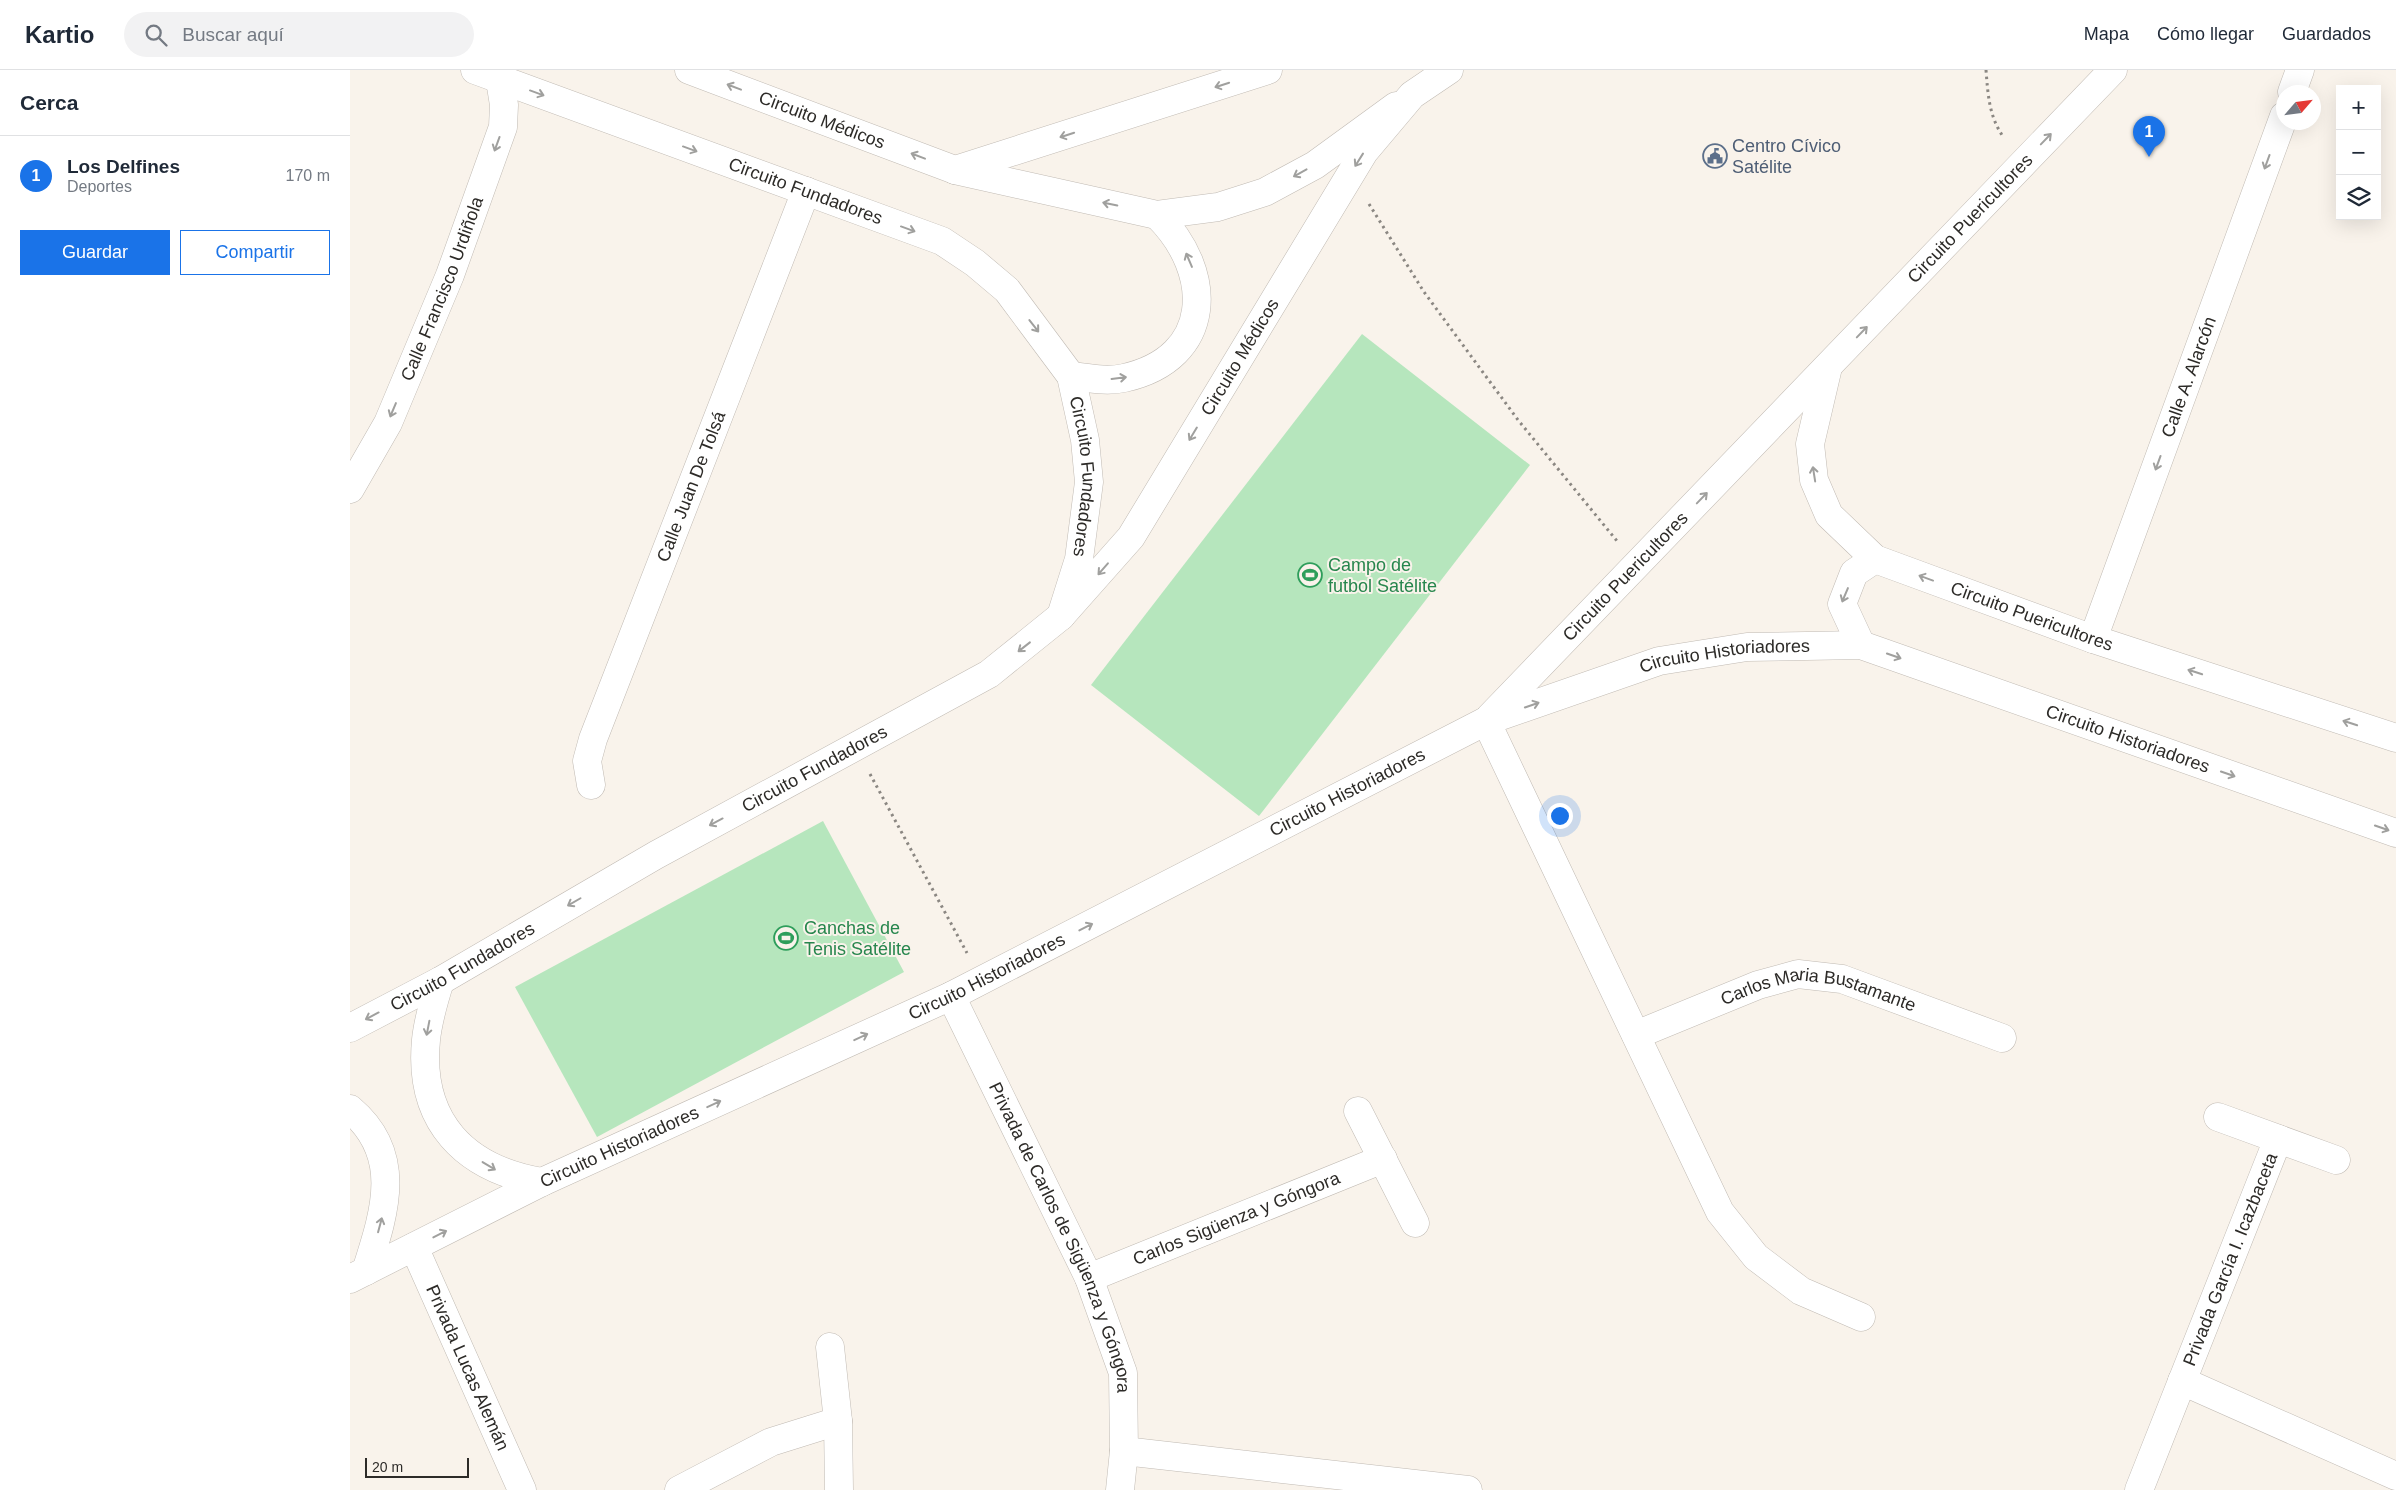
<!DOCTYPE html>
<html lang="es">
<head>
<meta charset="utf-8">
<style>
  :root { --surface:#fff; --page:#f2f2f3; --text:#1f2937; --muted:#747a83; --line:#e0e1e3; --accent:#1a73e8 }
  body { margin:0; font-family:Helvetica,sans-serif; background:var(--page); color:var(--text) }
  .controls { position:absolute; right:15px; top:15px; display:grid; overflow:hidden; border-radius:0px; box-shadow:0 5px 20px #0002 }
  .controls button { width:45px; height:45px; display:grid; place-items:center; padding:0; border:0; border-bottom:1px solid var(--line); background:var(--surface); color:var(--text); font:25px sans-serif }
  .compass { position:absolute; left:1926px; top:15px; width:45px; height:45px; border-radius:50%; background:var(--surface); box-shadow:0 5px 20px #0002; rotate:62deg }
  .scale { position:absolute; left:15px; bottom:12px; width:104px; box-sizing:border-box; padding-left:5px; border:2px solid #2d2b28; border-top:0; font-size:14px; line-height:18px; white-space:nowrap; color:#2d2b28; -webkit-text-stroke:4px #f9f3eb; paint-order:stroke }
  .you { position:absolute; left:1209px; top:745px; width:18px; height:18px; margin:-12px; border:4px solid #fff; border-radius:50%; background:#1a73e8; box-shadow:0 0 0 8px #1a73e833 }
  .badge { display:grid; place-items:center; width:32px; height:32px; border-radius:50%; background:var(--accent); color:#fff; font-size:16px; font-weight:700 }
  .pin { position:absolute; translate:-50% -41px; filter:drop-shadow(0 1px 2px #0008) }
  .pin::after { content:''; position:absolute; top:26px; width:18px; height:15px; background:inherit; clip-path:polygon(0 0,100% 0,50% 100%) }
  .list { margin:0; padding:0; list-style:none }
  h2 { display:flex; justify-content:space-between; align-items:center; height:65px; margin:0; padding:0 20px; font-size:21px }
  h2 small { font-size:16px; font-weight:400; color:var(--muted) }
  .list li { display:grid; grid-template-columns:32px 1fr auto; gap:15px; align-items:center; box-sizing:border-box; height:80px; padding:0 20px; border-top:1px solid var(--line) }
  .list b { display:block; font-size:19px; white-space:nowrap }
  .list p { margin:0; font-size:16px; white-space:nowrap; color:var(--muted) }
  .list em { font-size:16px; font-style:normal; color:var(--muted) }
  .actions { display:flex; gap:10px; padding:15px 20px }
  .actions a { flex:1; padding:11px 0; border:1px solid var(--accent); border-radius:0px; text-align:center; font-size:18px; color:var(--accent) }
  .actions .main { background:var(--accent); color:#fff }
  .icon { flex:none; width:28px; height:28px; fill:none; stroke:currentColor; stroke-width:2; stroke-linecap:round; stroke-linejoin:round }
  .map { position:relative; flex:none; width:2046px; height:1420px; overflow:hidden }
  header { display:flex; align-items:center; gap:30px; box-sizing:border-box; height:70px; padding:0 25px; background:var(--surface); border-bottom:1px solid var(--line) }
  header strong { font-size:24px }
  nav { display:flex; gap:28px; margin-inline-start:auto; font-size:18px }
  .search { width:350px; height:45px; background:var(--page); display:flex; align-items:center; gap:12px; box-sizing:border-box; padding:0 18px; border-radius:28px; color:var(--muted); font-size:19px }
  main { display:flex }
  aside { flex:1; background:var(--surface) }
  .map>svg:first-child { display:block }
  .green { fill:#b6e6bd }
  .lines { fill:none; stroke-linecap:round; stroke-linejoin:round }
  .street-casing { stroke:#c0bab3; stroke-width:29 }
  .secondary-casing { stroke:#c0bab3; stroke-width:29 }
  .path { stroke:#8b8782; stroke-width:3; stroke-dasharray:2.5 4; stroke-linecap:butt }
  .street { stroke:#fff; stroke-width:28 }
  .secondary { stroke:#fff; stroke-width:28 }
  .oneway { stroke:#a0a09e }
  .labels { text-anchor:middle; stroke-width:4; stroke-linejoin:round; paint-order:stroke }
  .street-label { font-size:18px; fill:#2d2b28; stroke:#f9f3eb }
  .service-label { font-size:18px; fill:#4e5e75; stroke:#f9f3eb; text-anchor:start }
  .leisure-label { font-size:18px; fill:#27864d; stroke:#f9f3eb; text-anchor:start }
</style>
</head>
<body>
<header>
<strong>Kartio</strong>
<div class="search"><svg class="icon" aria-label="search" viewBox="0 0 24 24"><circle cx="10" cy="10" r="6"/><path d="M15 15l6 6"/></svg>Buscar aquí</div>
<nav><a>Mapa</a><a>Cómo llegar</a><a>Guardados</a></nav>
</header>
<main>
<aside>
<h2>Cerca<small></small></h2>
<ul class="list">
<li><span class="badge">1</span><div><b>Los Delfines</b><p>Deportes</p></div><em>170 m</em></li>
</ul>
<div class="actions"><a class="main">Guardar</a><a>Compartir</a></div>
</aside>
<div class="map">
<svg width="2046" height="1420" viewBox="0 0 2046 1420">
  <rect width="100%" height="100%" fill="#f9f3eb"/>
  <g class="green">
    <path d="M1012,264l168,131 -271,351 -168,-131z"/>
    <path d="M473,751l81,151 -307,165 -82,-150z"/>
  </g>
  <g class="lines">
    <g class="street-casing">
      <g id="street">
        <path id="s1" d="M125,0l467,171 33,22 32,27 64,86 14,64 4,42 -10,77 -18,57"/>
        <path id="s2" d="M339,0l266,100 202,45 61,-8 47,-15 50,-27 81,-59"/>
        <path d="M1942,22l8,-22"/>
        <path d="M605,100l313,-100"/>
        <path d="M721,306c17,2 36,6 53,2 90,-20 91,-106 33,-163"/>
        <path id="s3" d="M0,419l38,-66 62,-148 53,-148 1,-22 -4,-25"/>
        <path id="s4" d="M1743,569l191,-523"/>
        <path d="M1136,651l234,491 36,45 45,34 60,26"/>
        <path id="s5" d="M241,715l-4,-24 6,-22 213,-548"/>
        <path id="s6" d="M601,926l138,282 34,95 1,78 -4,39"/>
        <path id="s7" d="M1286,965l122,-50 40,-11 44,5 160,59"/>
        <path d="M1008,1041l57,112"/>
        <path d="M1868,1047l118,43"/>
        <path id="s8" d="M64,1177l108,243"/>
        <path id="s9" d="M739,1208l294,-119"/>
        <path d="M480,1277l8,74 1,69"/>
        <path d="M1832,1311l214,95"/>
        <path d="M774,1381l344,39"/>
        <path d="M329,1420l92,-48 67,-21"/>
        <path id="s10" d="M1789,1420l139,-351"/>
      </g>
    </g>
    <g class="secondary-casing">
      <g id="secondary">
        <path id="s11" d="M1478,297l-18,77 4,36 15,35 46,44 218,80 303,99"/>
        <path d="M1511,575l-19,-41 12,-31 21,-14"/>
        <path id="s12" d="M1140,647l623,-647"/>
        <path d="M90,911c-6,19 -12,39 -14,59 -8,82 39,129 116,142"/>
        <path id="s13" d="M0,958l90,-47 216,-126 333,-181 72,-58 70,-79 233,-385 48,-57 37,-25"/>
        <path d="M0,1039c55,46 34,105 16,162"/>
        <path id="s14" d="M0,1209l192,-97 409,-186 535,-275 173,-60 88,-14 114,-2 535,188"/>
      </g>
    </g>
    <g class="path">
      <path d="M1636,0c2,25 3,47 18,68"/>
      <path d="M1019,134l55,88 94,128 99,121"/>
      <path d="M520,704l97,179"/>
    </g>
    <use href="#street" class="street"/>
    <use href="#secondary" class="secondary"/>
  </g>
  <defs><path id="oneway-shaft" d="M-6 0H5M1.5-3L5.5 0L1.5 3" fill="none" stroke-width="1.6" stroke-linecap="round" stroke-linejoin="round" transform="scale(1.25)"/></defs>
  <g class="oneway">
    <use href="#oneway-shaft" transform="translate(872 15) rotate(162)"/>
    <use href="#oneway-shaft" transform="translate(384 17) rotate(-159)"/>
    <use href="#oneway-shaft" transform="translate(187 23) rotate(20)"/>
    <use href="#oneway-shaft" transform="translate(717 65) rotate(162)"/>
    <use href="#oneway-shaft" transform="translate(1696 69) rotate(-46)"/>
    <use href="#oneway-shaft" transform="translate(147 74) rotate(110)"/>
    <use href="#oneway-shaft" transform="translate(340 79) rotate(20)"/>
    <use href="#oneway-shaft" transform="translate(568 86) rotate(-159)"/>
    <use href="#oneway-shaft" transform="translate(1009 90) rotate(122)"/>
    <use href="#oneway-shaft" transform="translate(1917 92) rotate(110)"/>
    <use href="#oneway-shaft" transform="translate(950 103) rotate(151)"/>
    <use href="#oneway-shaft" transform="translate(760 134) rotate(-168)"/>
    <use href="#oneway-shaft" transform="translate(558 159) rotate(20)"/>
    <use href="#oneway-shaft" transform="translate(839 190) rotate(-113)"/>
    <use href="#oneway-shaft" transform="translate(684 256) rotate(52)"/>
    <use href="#oneway-shaft" transform="translate(1512 262) rotate(-46)"/>
    <use href="#oneway-shaft" transform="translate(769 308) rotate(-7)"/>
    <use href="#oneway-shaft" transform="translate(43 340) rotate(113)"/>
    <use href="#oneway-shaft" transform="translate(843 364) rotate(121)"/>
    <use href="#oneway-shaft" transform="translate(1808 393) rotate(110)"/>
    <use href="#oneway-shaft" transform="translate(1464 404) rotate(-99)"/>
    <use href="#oneway-shaft" transform="translate(1352 428) rotate(-46)"/>
    <use href="#oneway-shaft" transform="translate(753 499) rotate(131)"/>
    <use href="#oneway-shaft" transform="translate(1576 508) rotate(-160)"/>
    <use href="#oneway-shaft" transform="translate(1495 525) rotate(113)"/>
    <use href="#oneway-shaft" transform="translate(674 577) rotate(142)"/>
    <use href="#oneway-shaft" transform="translate(1544 586) rotate(19)"/>
    <use href="#oneway-shaft" transform="translate(1845 602) rotate(-162)"/>
    <use href="#oneway-shaft" transform="translate(1182 635) rotate(-19)"/>
    <use href="#oneway-shaft" transform="translate(2000 653) rotate(-162)"/>
    <use href="#oneway-shaft" transform="translate(1878 704) rotate(19)"/>
    <use href="#oneway-shaft" transform="translate(366 752) rotate(152)"/>
    <use href="#oneway-shaft" transform="translate(2032 758) rotate(19)"/>
    <use href="#oneway-shaft" transform="translate(224 832) rotate(150)"/>
    <use href="#oneway-shaft" transform="translate(736 857) rotate(-27)"/>
    <use href="#oneway-shaft" transform="translate(22 946) rotate(152)"/>
    <use href="#oneway-shaft" transform="translate(78 958) rotate(101)"/>
    <use href="#oneway-shaft" transform="translate(511 967) rotate(-25)"/>
    <use href="#oneway-shaft" transform="translate(364 1034) rotate(-25)"/>
    <use href="#oneway-shaft" transform="translate(139 1096) rotate(31)"/>
    <use href="#oneway-shaft" transform="translate(30 1155) rotate(-75)"/>
    <use href="#oneway-shaft" transform="translate(90 1164) rotate(-27)"/>
  </g>
  <defs>
    <g id="civic-ring" transform="scale(1.25)"><circle r="9.5" fill="#f9f3eb" stroke="#5c6f8a" stroke-width="1.5"/><path d="M-.6-6.5H3V-4.5H.6V-3L4-1V1h2V6H-6V1h2V-1L-.6-3ZM-1.2 2.5V6h2.4V2.5Z" fill="#5c6f8a"/></g>
    <g id="stadium-ring" transform="scale(1.25)"><circle r="9.5" fill="#f9f3eb" stroke="#2e9e5b" stroke-width="1.5"/><path d="M0-5a6.5 5 0 1 0 0 10a6.5 5 0 1 0 0-10ZM-3.5-1.8h7v3.6h-7Z" fill="#2e9e5b"/></g>
  </defs>
  <g fill-rule="evenodd">
    <use href="#civic-ring" x="1365" y="86"/>
    <use href="#stadium-ring" x="960" y="505"/>
    <use href="#stadium-ring" x="436" y="868"/>
  </g>
  <g class="labels">
    <g class="street-label">
      <text dy="6" stroke="none"><textPath href="#s2" startOffset="142">Circuito Médicos</textPath></text>
      <text dy="6" stroke="none"><textPath href="#s1" startOffset="352">Circuito Fundadores</textPath></text>
      <text dy="6" stroke="none"><textPath href="#s12" startOffset="692">Circuito Puericultores</textPath></text>
      <text dy="6" stroke="none"><textPath href="#s3" startOffset="221">Calle Francisco Urdiñola</textPath></text>
      <text dy="6" stroke="none"><textPath href="#s13" startOffset="1139">Circuito Médicos</textPath></text>
      <text dy="6" stroke="none"><textPath href="#s4" startOffset="279">Calle A. Alarcón</textPath></text>
      <text dy="6" stroke="none"><textPath href="#s1" startOffset="788">Circuito Fundadores</textPath></text>
      <text dy="6" stroke="none"><textPath href="#s5" startOffset="318">Calle Juan De Tolsá</textPath></text>
      <text dy="6" stroke="none"><textPath href="#s12" startOffset="195">Circuito Puericultores</textPath></text>
      <text dy="6" stroke="none"><textPath href="#s11" startOffset="384">Circuito Puericultores</textPath></text>
      <text dy="6" stroke="none"><textPath href="#s14" startOffset="1515">Circuito Historiadores</textPath></text>
      <text dy="6" stroke="none"><textPath href="#s14" startOffset="1935">Circuito Historiadores</textPath></text>
      <text dy="6" stroke="none"><textPath href="#s13" startOffset="532">Circuito Fundadores</textPath></text>
      <text dy="6" stroke="none"><textPath href="#s14" startOffset="1110">Circuito Historiadores</textPath></text>
      <text dy="6" stroke="none"><textPath href="#s13" startOffset="128">Circuito Fundadores</textPath></text>
      <text dy="6" stroke="none"><textPath href="#s14" startOffset="705">Circuito Historiadores</textPath></text>
      <text dy="6" stroke="none"><textPath href="#s7" startOffset="194">Carlos Maria Bustamante</textPath></text>
      <text dy="6" stroke="none"><textPath href="#s14" startOffset="300">Circuito Historiadores</textPath></text>
      <text dy="6" stroke="none"><textPath href="#s9" startOffset="159">Carlos Sigüenza y Góngora</textPath></text>
      <text dy="6" stroke="none"><textPath href="#s6" startOffset="266">Privada de Carlos de Sigüenza y Góngora</textPath></text>
      <text dy="6" stroke="none"><textPath href="#s10" startOffset="248">Privada García I. Icazbaceta</textPath></text>
      <text dy="6" stroke="none"><textPath href="#s8" startOffset="132">Privada Lucas Alemán</textPath></text>
    </g>
    <g class="service-label">
      <text x="1382" y="82">Centro Cívico<tspan x="1382" dy="21">Satélite</tspan></text>
    </g>
    <g class="leisure-label">
      <text x="978" y="501">Campo de<tspan x="978" dy="21">futbol Satélite</tspan></text>
      <text x="454" y="864">Canchas de<tspan x="454" dy="21">Tenis Satélite</tspan></text>
    </g>
  </g>
</svg>
<div class="controls">
<button>+</button>
<button>−</button>
<button><svg class="icon" aria-label="layers" viewBox="0 0 24 24"><path d="M12 4l9 5-9 5-9-5zM3 14l9 5 9-5"/></svg></button>
</div>
<svg class="compass" viewBox="-18 -18 36 36"><path d="M0-13l5 13h-10z" fill="#e53935"/><path d="M0 13l5-13h-10z" fill="#747a83"/></svg>
<div class="scale">20 m</div>
<div class="you"></div>
<div class="pin badge" style="left:1799px;top:87px">1</div>
</div>
</main>
</body>
</html>
